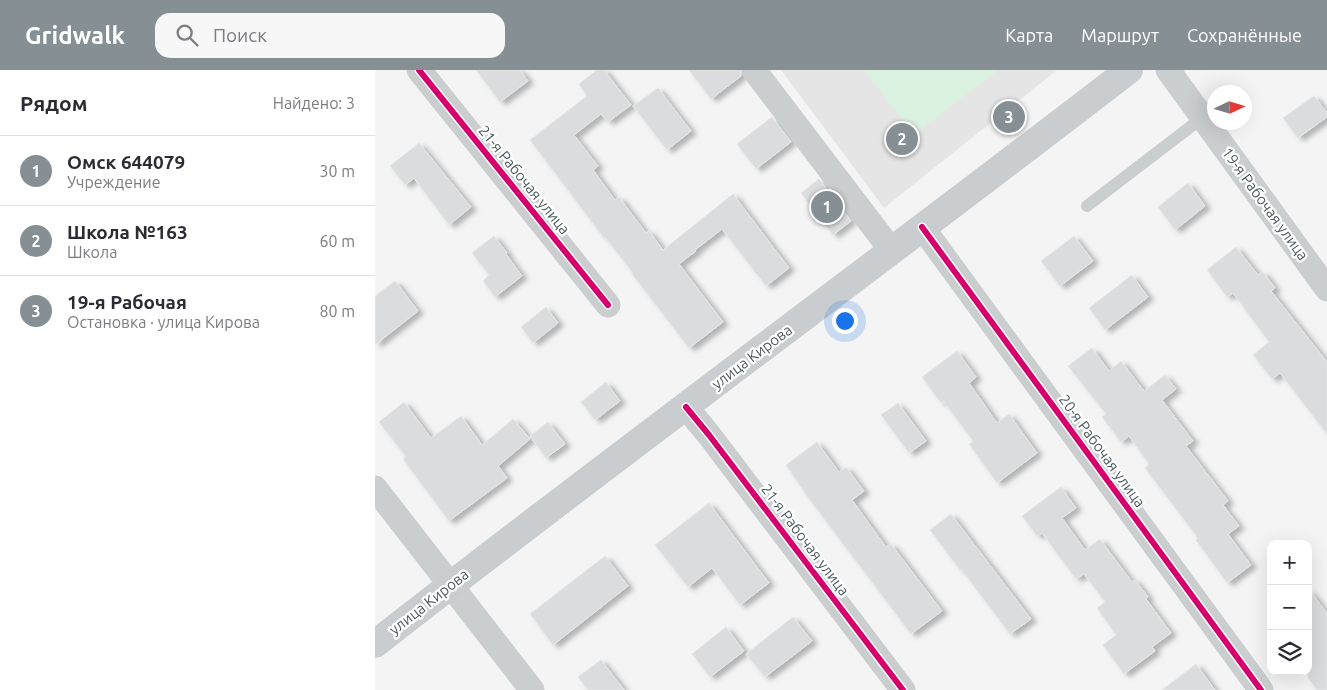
<!DOCTYPE html>
<html lang="ru">
<head>
<meta charset="utf-8">
<style>
  :root { --surface:#fff; --page:#f7f7f7; --text:#2b2b33; --muted:#7c7c81; --line:#e1e1e2; --accent:#868f93 }
  body { margin:0; font-family:Ubuntu,sans-serif; background:var(--page); color:var(--text) }
  .controls { position:absolute; right:15px; bottom:15px; display:grid; overflow:hidden; border-radius:10px; box-shadow:0 5px 20px #0002 }
  .controls button { width:45px; height:45px; display:grid; place-items:center; padding:0; border:0; border-bottom:1px solid var(--line); background:var(--surface); color:var(--text); font:25px sans-serif }
  .compass { position:absolute; left:832px; top:15px; width:45px; height:45px; border-radius:50%; background:var(--surface); box-shadow:0 5px 20px #0002; rotate:86deg }
  .you { position:absolute; left:469px; top:250px; width:18px; height:18px; margin:-12px; border:4px solid #fff; border-radius:50%; background:#1a73e8; box-shadow:0 0 0 8px #1a73e833 }
  .badge { display:grid; place-items:center; width:32px; height:32px; border-radius:50%; background:var(--accent); color:#fff; font-size:16px; font-weight:700 }
  .pin { position:absolute; translate:-50% -50%; border:2px solid #fff; box-shadow:0 1px 5px #0006 }
  .list { margin:0; padding:0; list-style:none }
  h2 { display:flex; justify-content:space-between; align-items:center; height:65px; margin:0; padding:0 20px; font-size:21px }
  h2 small { font-size:16px; font-weight:400; color:var(--muted) }
  .list li { display:grid; grid-template-columns:32px 1fr auto; gap:15px; align-items:center; box-sizing:border-box; height:70px; padding:0 20px; border-top:1px solid var(--line) }
  .list b { display:block; font-size:19px; white-space:nowrap }
  .list p { margin:0; font-size:16px; white-space:nowrap; color:var(--muted) }
  .list em { font-size:16px; font-style:normal; color:var(--muted) }
  .icon { flex:none; width:28px; height:28px; fill:none; stroke:currentColor; stroke-width:2; stroke-linecap:round; stroke-linejoin:round }
  .map { position:relative; flex:none; width:952px; height:620px; overflow:hidden }
  header { display:flex; align-items:center; gap:30px; box-sizing:border-box; height:70px; padding:0 25px; background:var(--accent); color:#fff }
  header strong { font-size:24px }
  nav { display:flex; gap:28px; margin-inline-start:auto; font-size:18px }
  .search { width:350px; height:45px; background:var(--page); display:flex; align-items:center; gap:12px; box-sizing:border-box; padding:0 18px; border-radius:15px; color:var(--muted); font-size:19px }
  main { display:flex }
  aside { flex:1; background:var(--surface) }
  .map>svg:first-child { display:block }
  .education { fill:#e6e5e5 }
  .green { fill:#dbf1e0 }
  .building { fill:#dbdcdd; stroke:#e5e6e6; filter:url(#shadow) }
  .lines { fill:none; stroke-linecap:round; stroke-linejoin:round }
  .service { stroke:#cbcecf; stroke-width:12 }
  .minor { stroke:#cbcecf; stroke-width:25 }
  .primary { stroke:#c9cdcf; stroke-width:28 }
  .cycleway-casing { stroke:#fff; stroke-width:9 }
  .cycleway { stroke:#d6006c; stroke-width:6 }
  .labels { text-anchor:middle; stroke-width:4.5; stroke-linejoin:round; paint-order:stroke }
  .street-label { font-size:15px; fill:#4b595f; stroke:#fff }
</style>
</head>
<body>
<header>
<strong>Gridwalk</strong>
<div class="search"><svg class="icon" aria-label="search" viewBox="0 0 24 24"><circle cx="10" cy="10" r="6"/><path d="M15 15l6 6"/></svg>Поиск</div>
<nav><a>Карта</a><a>Маршрут</a><a>Сохранённые</a></nav>
</header>
<main>
<aside>
<h2>Рядом<small>Найдено: 3</small></h2>
<ul class="list">
<li><span class="badge">1</span><div><b>Омск 644079</b><p>Учреждение</p></div><em>30 m</em></li>
<li><span class="badge">2</span><div><b>Школа №163</b><p>Школа</p></div><em>60 m</em></li>
<li><span class="badge">3</span><div><b>19-я Рабочая</b><p>Остановка · улица Кирова</p></div><em>80 m</em></li>
</ul>
</aside>
<div class="map">
<svg width="952" height="620" viewBox="0 0 952 620">
  <defs>
    <filter id="shadow"><feDropShadow dx="5.5" dy="3" stdDeviation="2.5" flood-color="#0004"/></filter>
  </defs>
  <rect width="100%" height="100%" fill="#f4f4f4"/>
  <path class="education" d="M406,0h276l-173,138z"/>
  <path class="green" d="M489,0h134l-84,65z"/>
  <g class="building">
    <path d="M101,0h44l8,11 -28,21z"/>
    <path d="M222,0h7l27,35 -23,17 -7,-8 -27,21 24,31 -5,4 22,30 4,-3 27,36 3,-2 14,19 70,-56 56,74 -23,18 -44,-57 -27,21 1,1 -17,13 44,58 -34,26 -57,-74 1,-1 -28,-36 -1,1 -74,-98 57,-44 -8,-12z"/>
    <path d="M314,0h51l1,6 -30,23z"/>
    <path d="M283,18l33,43 -24,19 -34,-44z"/>
    <path d="M939,26l13,17v4l-29,21 -15,-20z"/>
    <path d="M397,47l19,25 -35,27 -19,-25z"/>
    <path d="M44,73l52,64 -22,18 -35,-47 -9,7 -15,-19z"/>
    <path d="M444,109l32,42 -18,14 -32,-42z"/>
    <path d="M813,113l17,23 -30,24 -17,-23z"/>
    <path d="M119,166l13,17 -1,1 16,22 -27,21 -12,-16 6,-6 -17,-22z"/>
    <path d="M699,166l19,25 -33,25 -19,-25z"/>
    <path d="M861,177l22,28 5,-3 12,16 -4,3 56,71v72l-47,-61 -8,6 -19,-24 16,-13 -36,-49 -6,4 -20,-27z"/>
    <path d="M757,205l16,22 -43,33 -16,-22z"/>
    <path d="M20,211l23,30 -43,34v-49z"/>
    <path d="M171,237l12,16 -25,20 -12,-16z"/>
    <path d="M717,278l17,23 12,-10 23,30 21,-16 11,14 -14,11 31,41 -7,5 42,55 -5,4 16,21 -11,8 23,31 -24,18 -31,-43 2,-2 -53,-70 4,-4 -20,-28 -8,6 -19,-25 4,-3 -38,-48z"/>
    <path d="M582,281l19,26 -7,6 28,40 12,-9 28,39 -40,30 -28,-39 4,-3 -29,-39 -3,1 -19,-26z"/>
    <path d="M231,312l14,19 -25,19 -14,-18z"/>
    <path d="M29,332l27,36 30,-22 21,29 31,-26 17,20 -32,27 9,12 -58,43 -46,-62 3,-2 -27,-35z"/>
    <path d="M523,333l28,38 -17,12 -28,-38z"/>
    <path d="M173,352l17,22 -19,14 -16,-22z"/>
    <path d="M442,372l22,30 7,-5 18,24 -12,9 34,47 5,-3 51,67 -31,23 -104,-138 -21,-31z"/>
    <path d="M686,417l15,21 -14,10 23,32 15,-11 32,43 3,-2 13,17 -2,2 25,34 -19,14 3,4 -31,23 -21,-29 13,-10 -19,-27 8,-6 -21,-28 -8,5 -34,-46 -5,3 -15,-20z"/>
    <path d="M334,433l60,80 -29,22 -28,-37 -24,19 -33,-42z"/>
    <path d="M576,444l80,105 -21,15 -49,-65 -1,1 -30,-40z"/>
    <path d="M230,486l23,30 -75,59 -23,-31z"/>
    <path d="M933,519l19,24v77h-10l-9,-12z"/>
    <path d="M418,547l19,24 -47,36 -19,-23z"/>
    <path d="M351,557l18,24 -34,26 -18,-23z"/>
    <path d="M226,590l23,30h-36l-10,-13z"/>
    <path d="M821,594l19,26h-53z"/>
  </g>
  <g class="lines">
    <path class="service" d="M712,136l115,-88"/>
    <g class="minor">
      <path d="M44,0l189,235"/>
      <path d="M379,0l138,181"/>
      <path d="M793,0l159,219"/>
      <path d="M547,157l339,463"/>
      <path d="M311,337l23,28 194,255"/>
      <path d="M0,418l157,202"/>
    </g>
    <path class="primary" d="M0,574c249,-195 504,-381 754,-574"/>
    <g class="cycleway-casing">
      <g id="cycleway">
        <path d="M44,0l189,235"/>
        <path d="M547,157l339,463"/>
        <path d="M311,337l23,28 194,255"/>
      </g>
    </g>
    <use href="#cycleway" class="cycleway"/>
  </g>
  <g class="labels">
    <g class="street-label">
      <text transform="translate(149 110) rotate(51)" y="5">21-я Рабочая улица</text>
      <text transform="translate(890 134) rotate(54)" y="5">19-я Рабочая улица</text>
      <text transform="translate(377 287) rotate(-37)" y="5">улица Кирова</text>
      <text transform="translate(727 381) rotate(54)" y="5">20-я Рабочая улица</text>
      <text transform="translate(430 470) rotate(53)" y="5">21-я Рабочая улица</text>
      <text transform="translate(54 532) rotate(-38)" y="5">улица Кирова</text>
    </g>
  </g>
</svg>
<div class="controls">
<button>+</button>
<button>−</button>
<button><svg class="icon" aria-label="layers" viewBox="0 0 24 24"><path d="M12 4l9 5-9 5-9-5zM3 14l9 5 9-5"/></svg></button>
</div>
<svg class="compass" viewBox="-18 -18 36 36"><path d="M0-13l5 13h-10z" fill="#e53935"/><path d="M0 13l5-13h-10z" fill="#7c7c81"/></svg>
<div class="you"></div>
<div class="pin badge" style="left:452px;top:137px">1</div>
<div class="pin badge" style="left:527px;top:69px">2</div>
<div class="pin badge" style="left:634px;top:47px">3</div>
</div>
</main>
</body>
</html>
